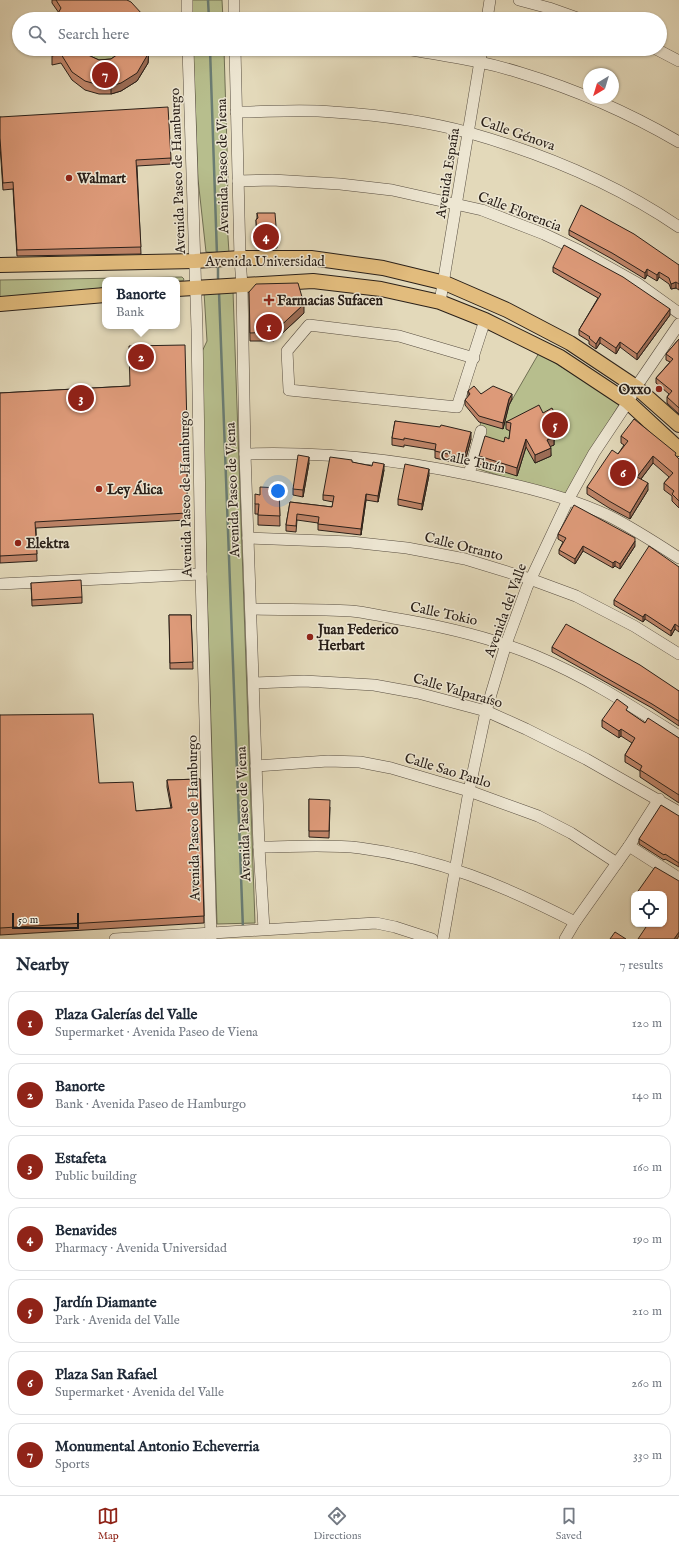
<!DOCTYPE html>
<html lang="en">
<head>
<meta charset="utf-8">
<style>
  :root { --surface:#fff; --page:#f6f6f7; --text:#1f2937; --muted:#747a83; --line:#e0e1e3; --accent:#8f2418 }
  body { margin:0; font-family:"IM FELL English",serif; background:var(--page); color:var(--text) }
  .controls { position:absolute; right:12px; bottom:12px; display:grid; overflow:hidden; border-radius:8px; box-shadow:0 1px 3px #0004 }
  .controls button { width:36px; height:36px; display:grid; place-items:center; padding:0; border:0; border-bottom:1px solid var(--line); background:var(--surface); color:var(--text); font:20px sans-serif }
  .compass { position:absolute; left:583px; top:68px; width:36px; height:36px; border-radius:50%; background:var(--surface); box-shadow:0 1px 3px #0004; rotate:218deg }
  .scale { position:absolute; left:12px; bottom:10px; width:67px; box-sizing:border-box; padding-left:4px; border:2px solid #2a2019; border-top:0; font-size:11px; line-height:14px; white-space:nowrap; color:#2a2019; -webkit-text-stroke:3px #ede6d2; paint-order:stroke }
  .you { position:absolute; left:278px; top:491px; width:14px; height:14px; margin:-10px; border:3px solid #fff; border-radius:50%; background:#1a73e8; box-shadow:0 0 0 6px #1a73e833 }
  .badge { display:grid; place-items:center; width:26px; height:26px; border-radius:50%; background:var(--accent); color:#fff; font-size:13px; font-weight:700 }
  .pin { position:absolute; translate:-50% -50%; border:2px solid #fff; box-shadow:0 1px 4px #0006 }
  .popup { position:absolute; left:102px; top:277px; width:78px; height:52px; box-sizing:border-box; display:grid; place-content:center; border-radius:8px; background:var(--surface); filter:drop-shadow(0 1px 3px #0005); font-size:13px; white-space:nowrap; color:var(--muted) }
  .popup b { font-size:15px; color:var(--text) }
  .popup::after { content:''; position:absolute; left:50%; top:100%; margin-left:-8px; border:8px solid transparent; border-top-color:var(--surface) }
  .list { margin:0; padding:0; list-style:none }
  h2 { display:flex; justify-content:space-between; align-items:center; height:52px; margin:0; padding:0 16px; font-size:17px }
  h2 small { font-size:13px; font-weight:400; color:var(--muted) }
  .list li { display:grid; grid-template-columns:26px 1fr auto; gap:12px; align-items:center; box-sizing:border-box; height:64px; margin:0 8px 8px; padding:0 8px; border:1px solid var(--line); border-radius:12px }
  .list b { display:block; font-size:15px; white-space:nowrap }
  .list p { margin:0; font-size:13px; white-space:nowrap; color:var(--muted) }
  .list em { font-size:13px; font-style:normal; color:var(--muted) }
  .icon { flex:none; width:22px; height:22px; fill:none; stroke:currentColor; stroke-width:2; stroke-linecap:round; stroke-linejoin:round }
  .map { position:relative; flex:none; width:679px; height:939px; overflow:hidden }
  .search { position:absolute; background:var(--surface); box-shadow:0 1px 3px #0004; left:12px; right:12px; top:12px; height:44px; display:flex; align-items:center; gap:10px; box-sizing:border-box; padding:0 14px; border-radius:22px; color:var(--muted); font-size:15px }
  .sheet { height:556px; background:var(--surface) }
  nav { display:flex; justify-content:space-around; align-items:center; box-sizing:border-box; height:56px; border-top:1px solid var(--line); background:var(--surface); font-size:11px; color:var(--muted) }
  nav a { display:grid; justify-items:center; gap:2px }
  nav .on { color:var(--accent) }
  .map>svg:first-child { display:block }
  .green { fill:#b7be8d; stroke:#706f53 }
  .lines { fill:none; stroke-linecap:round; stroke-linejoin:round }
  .stream { stroke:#6a7c73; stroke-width:2.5 }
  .minor-casing { stroke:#584e41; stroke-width:12 }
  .major-casing { stroke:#2a2019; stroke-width:16 }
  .minor { stroke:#ede6d2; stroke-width:11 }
  .major { stroke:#e2bc7d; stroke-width:14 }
  .wall { fill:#be8468; stroke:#2a2019 }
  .shaded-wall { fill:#9b6c55; stroke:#2a2019 }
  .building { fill:#dd9a79; stroke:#2a2019 }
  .poi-dot { fill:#8f2418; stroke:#ede6d2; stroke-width:1.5 }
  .labels { text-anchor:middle; stroke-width:3; stroke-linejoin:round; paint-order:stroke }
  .street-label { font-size:14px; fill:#2a2019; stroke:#ede6d2 }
  .poi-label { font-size:14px; font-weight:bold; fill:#2a2019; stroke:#ede6d2; text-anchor:start }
</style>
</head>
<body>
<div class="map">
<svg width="679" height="939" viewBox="0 0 679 939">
  <rect width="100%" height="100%" fill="#e3d9ba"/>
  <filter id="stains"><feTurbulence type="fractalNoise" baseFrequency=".005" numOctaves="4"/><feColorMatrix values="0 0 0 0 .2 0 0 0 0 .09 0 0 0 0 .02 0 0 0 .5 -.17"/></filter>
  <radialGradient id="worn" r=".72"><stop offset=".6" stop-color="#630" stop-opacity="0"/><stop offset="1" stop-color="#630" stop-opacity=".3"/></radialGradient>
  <g class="green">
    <path d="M191,0h31l1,19h-31z"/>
    <path d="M80,49h46l-27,20z"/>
    <path d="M193,49h31l4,132 -2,25 3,47 -23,-1 -8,-73z"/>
    <path d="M182,277l2,2 -1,2h-6v-1h-72v8l-105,9v-17z"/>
    <path d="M233,291l22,632 -38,1 -17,-568 7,-15 -3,-49z"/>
    <path d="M539,353l81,50 -56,93 -95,-30 12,-44 28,-17z"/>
  </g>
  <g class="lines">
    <g class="stream">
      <path d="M208,0l1,19"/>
      <path d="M210,49l7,206"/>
      <path d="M218,264v19"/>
      <path d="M219,292l24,637"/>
    </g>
    <g class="minor-casing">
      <g id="minor">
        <path d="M187,0v19"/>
        <path d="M234,0v19"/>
        <path d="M519,0l30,8 31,11"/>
        <path d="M487,19l3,-19"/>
        <path d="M188,49l9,280 4,245 10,365"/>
        <path d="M235,49l5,209 2,28 3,168 14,393 5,82"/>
        <path d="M407,49c38,7 77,12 114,24 53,16 110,41 158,69"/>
        <path d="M656,49l23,12"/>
        <path d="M236,112c32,0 65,-3 97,0 45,3 94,9 137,21 74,21 146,51 209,94"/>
        <path d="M238,181l34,-1 68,4 52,6 90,20 62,24 36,17 57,32 42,30"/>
        <path d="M440,302l42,-253"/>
        <path d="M474,358l-75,-22 -90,-11 -22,26 2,39 168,17 28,-87"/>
        <path d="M245,454c86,-3 173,8 257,28 36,8 74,18 107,34 24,12 47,27 70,42"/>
        <path d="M469,474l12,-43"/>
        <path d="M248,538l103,4 56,6 58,11 65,20 46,17 58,30 45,28"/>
        <path d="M0,584l201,-10"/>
        <path d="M251,609c33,1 67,0 100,2 14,1 28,5 42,7 49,8 97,19 143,38 51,21 97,51 143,80"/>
        <path d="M254,683l50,-2 70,4 44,8 68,18 40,18 60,30 93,53"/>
        <path d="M256,766l72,-5 32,1 31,6 78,23 69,25 33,17 46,30"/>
        <path d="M629,846l50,32"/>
        <path d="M259,847c33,0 68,-3 101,1 78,10 145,38 215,74"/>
        <path d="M115,939l261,-16 19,4 37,12"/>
        <path d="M443,939l26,-148 17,-80 20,-67 21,-57 41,-87 26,-47 34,-51 8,-15 43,-63"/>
        <path d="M565,939l10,-17 54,-76 30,-47"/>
      </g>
    </g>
    <g class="major-casing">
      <g id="major">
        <path d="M0,265l195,-4 45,-3h71l72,10 62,15 62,27 63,33 66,44 43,38"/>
        <path d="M177,289l136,-8 68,8 59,13 45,18 75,37 68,45 51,47"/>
        <path d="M0,304l105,-9"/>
      </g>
    </g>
    <use href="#minor" class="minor"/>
    <use href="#major" class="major"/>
  </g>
  <g class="wall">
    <path d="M52,0h75l18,19h-90l4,-6 -7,-10z"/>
    <path d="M52,49l36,6 11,5 12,-1 10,-7 1,-3h27l-1,14 -11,18 -16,10 -10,3h-12l-14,-4 -13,-10 -11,-17 -9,2z"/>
    <path d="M0,117l171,41v6l-34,2 4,88 -124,2 -4,-67 -10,1 -3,-45z"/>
    <path d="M257,213l20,26v9h-15l-5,-4 -1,-24 1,-2z"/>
    <path d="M569,230l110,35v25l-3,-2 -5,1 -2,-5 -10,-7 -2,4 -10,-6 -2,4 -33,-20 -43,-24z"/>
    <path d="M553,267l117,48 -33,45 -17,-13 -4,7 -16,-11 -4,6 -7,-5v-3l-10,-6v-5l19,-32 -45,-26z"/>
    <path d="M249,292l55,21 -30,28h-24z"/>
    <path d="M679,339v75l-12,-11v-6l2,-3 -13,-11v-5l14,-16 -4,-2v-6z"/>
    <path d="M130,386l57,42v92l-151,8 1,33 -37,2v-170z"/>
    <path d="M468,391l13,3 31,5 -3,6 -6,24 -24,-7 -14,-17v-5l3,-3z"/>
    <path d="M543,413l19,23 -8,4v5l-4,1 1,10 -16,7 -9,-16 -9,29 -38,-12v-8l30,-17 1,-8 -4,-2v-7z"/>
    <path d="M395,421l76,18 -7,26 -29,-7v-8l-31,-5v2l-12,-2v-7z"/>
    <path d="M621,436l55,20 3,3v49l-7,-7v-5l-8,-6v-7l5,-6 -16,-14 -12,16 7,11 -18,29 -21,-11 -22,-14v-7l31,-33 6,-9 -3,-2z"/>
    <path d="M352,462l32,8 -6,32 -12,-2 -5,35 -43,-5v-7l-21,-3 -1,12 -10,-1v-6l4,-23 42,5 1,-5 -10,-2v-5z"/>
    <path d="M309,463l-6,34 -10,-2v-6z"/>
    <path d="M429,475l-7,35 -24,-5v-6z"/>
    <path d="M279,488l1,38 -22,-1v-11h-3v-10l5,-9z"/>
    <path d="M558,534l77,12 -15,23 -5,-3 -2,2 -30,-17 -8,13 -16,-10v-4l4,-8 -5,-3z"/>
    <path d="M679,567v65l-4,-3 -4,7 -26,-17 -2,3 -29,-17v-5z"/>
    <path d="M31,583l51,14v6l-50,3z"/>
    <path d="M169,615h22l2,54h-23z"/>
    <path d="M552,647l127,44v35l-27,-18 -100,-56z"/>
    <path d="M628,712l17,11 34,15v65l-39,-26v-6l-15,-9v-7l7,-12 -11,-7 -2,2 -17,-11v-7z"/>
    <path d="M0,715l99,68 37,28 35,-3 -4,-21v-7l33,-1 4,144 -204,12z"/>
    <path d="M309,799l21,8 -1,31 -20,-1z"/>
    <path d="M679,816v51l-14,-8 -1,1 -25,-16v-5z"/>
  </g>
  <g class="shaded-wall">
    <path d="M94,15v4h-5z"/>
    <path d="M149,49l-1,14 -11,18 -16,10 -10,3v-8z"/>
    <path d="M647,269v6l-2,4v-6z"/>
    <path d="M659,272v5l-2,4v-6z"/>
    <path d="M676,282v6l-5,1v-5z"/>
    <path d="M304,304v9l-30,28v-9z"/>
    <path d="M670,309v6l-33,45v-6z"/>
    <path d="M600,337v6l-4,6v-5z"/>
    <path d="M620,342v5l-4,7v-6z"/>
    <path d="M512,394v5l-3,6 -6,24v-6l6,-24z"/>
    <path d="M562,428v8l-8,4v5l-7,3v-8l6,-7z"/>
    <path d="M471,432v7l-7,26v-7z"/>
    <path d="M526,439v8l-9,29v-8z"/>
    <path d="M551,448v8l-16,7v-8z"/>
    <path d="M653,456v7l-16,21v-7z"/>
    <path d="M309,457v6l-6,34v-7z"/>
    <path d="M384,464v6l-6,32v-6z"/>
    <path d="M429,469v6l-7,35v-6z"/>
    <path d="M648,483v7l-18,29v-6z"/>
    <path d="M366,494v6l-5,35v-6z"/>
    <path d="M635,541v5l-15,23v-5z"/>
    <path d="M583,546v5l-8,13v-5z"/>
    <path d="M615,561v5l-2,2v-5z"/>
    <path d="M645,614v5l-2,3v-5z"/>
    <path d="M675,624v5l-4,7v-5z"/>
    <path d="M621,729v7l-2,2v-7z"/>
    <path d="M679,932v4l-2,3h-3z"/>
  </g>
  <g class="building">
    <path d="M56,0h71l4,2 12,13 2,4h-28l-11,-5 -12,1 -5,4h-34l6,-11z"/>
    <path d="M52,49h31l5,6 11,5 12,-1 10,-7 1,-3h27l-1,5 -11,19 -16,10 -10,3 -12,-1 -14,-4 -13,-9 -11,-18 -9,2z"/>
    <path d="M168,107l3,51 -35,2 5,87 -124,3 -4,-68 -10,1 -3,-45v-21z"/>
    <path d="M581,205l53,29 45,31v19l-3,-2 -5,2 -2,-6 -10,-6 -2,3 -10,-6 -2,4 -33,-20 -43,-23z"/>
    <path d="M257,213h18l2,26h-15l-5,-4 -1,-15 2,-2z"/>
    <path d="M564,245l59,32 47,32 -33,45 -17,-12 -4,6 -16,-11 -4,7 -7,-6 1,-1 -11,-7 22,-36 -48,-27z"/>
    <path d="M298,283l6,21 -30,28 -24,1 -1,-41 7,-8z"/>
    <path d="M679,339v69l-12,-11 5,-6 -16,-13 17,-19 -7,-5z"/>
    <path d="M185,345l2,83v85l-152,9 2,32 -37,2v-163l130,-7 -1,-40z"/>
    <path d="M474,386l7,8 12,-8 19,8 -3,5 -6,24 -24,-7 -14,-16 5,-6 -2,-3z"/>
    <path d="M539,405l4,8 9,-5 10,20 -9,5 1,4 -7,3 4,8 -16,7 -9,-16 -9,29 -38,-12 6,-20 19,6 1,-5 4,2 2,-16 -5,-1z"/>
    <path d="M634,419l42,34 -1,2 4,4v42l-7,-7 2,-3 -10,-8 9,-10 -20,-17 -16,21 11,6 -18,30 -21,-12 -22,-14 25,-37 6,4 10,-13 -7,-5z"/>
    <path d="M395,421l45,6 1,-2 30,7 -7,26 -29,-7 1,-7 -32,-6v2l-12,-2z"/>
    <path d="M298,455l11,2 -6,33 -10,-1z"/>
    <path d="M330,457l22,3v2l20,4 1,-4 11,2 -6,32 -12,-2 -5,35 -43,-5 1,-7 -22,-3 -1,12 -10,-1 4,-23 42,5 2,-11 -11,-1z"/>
    <path d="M405,464l24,5 -7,35 -24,-5z"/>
    <path d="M260,487l19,1 1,28 -22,-1 1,-11h-4v-10l5,1z"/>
    <path d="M574,505l61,33v3l-15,23 -5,-3 -2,2 -30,-17 -8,13 -16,-9 7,-12 -8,-4z"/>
    <path d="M649,546l30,21v60l-4,-3 -4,7 -26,-17 -2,3 -29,-17z"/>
    <path d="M81,580l1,17 -50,3 -1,-17z"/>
    <path d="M169,615h22l2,47 -23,1z"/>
    <path d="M566,624l74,41 39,26v30l-27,-17 -100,-57z"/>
    <path d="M617,699l11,8 -2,3 19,13 3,-5 31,20v57l-39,-25 2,-4 -17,-11 10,-17 -14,-9 -2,2 -17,-11z"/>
    <path d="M93,714l6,69 34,-1 3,29 36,-3 -5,-28 33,-1 4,137 -204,12v-213z"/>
    <path d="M309,799l21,1 -1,31h-20z"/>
    <path d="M661,805l18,11v47l-14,-9 -1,1 -25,-16z"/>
    <path d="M655,867l24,14v51l-5,7h-36l10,-15h16v-30h-28z"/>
    <path d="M615,932l11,7h-16z"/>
  </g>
  <g class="poi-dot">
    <circle cx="69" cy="178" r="4"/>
    <path d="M267 294h4v4h4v4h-4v4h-4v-4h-4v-4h4z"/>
    <circle cx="659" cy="389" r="4"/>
    <circle cx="99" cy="489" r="4"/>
    <circle cx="18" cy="543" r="4"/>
    <circle cx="310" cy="637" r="4"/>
  </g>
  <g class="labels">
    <g class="street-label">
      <text transform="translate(518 133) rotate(19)" y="5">Calle Génova</text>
      <text transform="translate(222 166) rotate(-91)" y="5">Avenida Paseo de Viena</text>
      <text transform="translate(177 171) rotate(-92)" y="5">Avenida Paseo de Hamburgo</text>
      <text transform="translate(447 173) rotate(-81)" y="5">Avenida España</text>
      <text transform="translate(520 211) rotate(21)" y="5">Calle Florencia</text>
      <text x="265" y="266">Avenida Universidad</text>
      <text transform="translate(473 461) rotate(12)" y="5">Calle Turín</text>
      <text transform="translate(232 490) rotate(-92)" y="5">Avenida Paseo de Viena</text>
      <text transform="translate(185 494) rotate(-91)" y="5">Avenida Paseo de Hamburgo</text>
      <text transform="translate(464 546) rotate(14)" y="5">Calle Otranto</text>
      <text transform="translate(505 610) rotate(-70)" y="5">Avenida del Valle</text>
      <text transform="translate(444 613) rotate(12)" y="5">Calle Tokio</text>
      <text transform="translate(458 690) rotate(16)" y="5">Calle Valparaíso</text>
      <text transform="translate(448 770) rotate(17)" y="5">Calle Sao Paulo</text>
      <text transform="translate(243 814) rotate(-92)" y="5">Avenida Paseo de Viena</text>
      <text transform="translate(193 818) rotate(-91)" y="5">Avenida Paseo de Hamburgo</text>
    </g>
    <g class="poi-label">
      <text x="77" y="183">Walmart</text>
      <text x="277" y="305">Farmacias Sufacen</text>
      <text x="651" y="394" text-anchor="end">Oxxo</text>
      <text x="107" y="494">Ley Álica</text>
      <text x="26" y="548">Elektra</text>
      <text x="318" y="634">Juan Federico<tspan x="318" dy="16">Herbart</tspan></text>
    </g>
  </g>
  <rect width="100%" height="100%" filter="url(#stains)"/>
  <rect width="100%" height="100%" fill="url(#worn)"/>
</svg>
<div class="controls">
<button><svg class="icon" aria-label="locate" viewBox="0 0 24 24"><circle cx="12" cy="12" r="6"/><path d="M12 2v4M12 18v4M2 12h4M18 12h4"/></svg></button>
</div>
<svg class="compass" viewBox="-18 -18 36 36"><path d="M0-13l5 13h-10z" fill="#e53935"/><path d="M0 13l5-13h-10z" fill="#747a83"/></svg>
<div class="scale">50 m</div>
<div class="you"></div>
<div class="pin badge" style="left:269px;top:327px">1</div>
<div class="pin badge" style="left:141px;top:357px">2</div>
<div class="popup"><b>Banorte</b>Bank</div>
<div class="pin badge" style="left:81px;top:398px">3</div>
<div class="pin badge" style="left:266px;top:237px">4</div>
<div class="pin badge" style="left:555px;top:425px">5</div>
<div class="pin badge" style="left:623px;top:473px">6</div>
<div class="pin badge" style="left:105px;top:75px">7</div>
<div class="search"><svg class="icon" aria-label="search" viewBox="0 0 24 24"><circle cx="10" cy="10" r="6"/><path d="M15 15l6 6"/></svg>Search here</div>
</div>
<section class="sheet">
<h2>Nearby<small>7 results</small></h2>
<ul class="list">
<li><span class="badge">1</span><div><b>Plaza Galerías del Valle</b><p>Supermarket · Avenida Paseo de Viena</p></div><em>120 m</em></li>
<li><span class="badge">2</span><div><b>Banorte</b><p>Bank · Avenida Paseo de Hamburgo</p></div><em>140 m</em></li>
<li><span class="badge">3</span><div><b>Estafeta</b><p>Public building</p></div><em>160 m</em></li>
<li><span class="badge">4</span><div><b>Benavides</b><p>Pharmacy · Avenida Universidad</p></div><em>190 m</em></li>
<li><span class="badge">5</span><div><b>Jardín Diamante</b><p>Park · Avenida del Valle</p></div><em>210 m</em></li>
<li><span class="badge">6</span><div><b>Plaza San Rafael</b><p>Supermarket · Avenida del Valle</p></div><em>260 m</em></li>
<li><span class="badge">7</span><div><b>Monumental Antonio Echeverria</b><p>Sports</p></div><em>330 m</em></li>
</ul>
</section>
<nav>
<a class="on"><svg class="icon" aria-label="map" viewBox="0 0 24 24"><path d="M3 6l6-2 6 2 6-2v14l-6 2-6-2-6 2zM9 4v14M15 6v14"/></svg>Map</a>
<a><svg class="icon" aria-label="directions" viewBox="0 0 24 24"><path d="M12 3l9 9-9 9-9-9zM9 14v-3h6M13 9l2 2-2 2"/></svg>Directions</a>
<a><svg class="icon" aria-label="saved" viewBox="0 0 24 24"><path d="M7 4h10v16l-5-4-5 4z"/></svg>Saved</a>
</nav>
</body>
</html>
